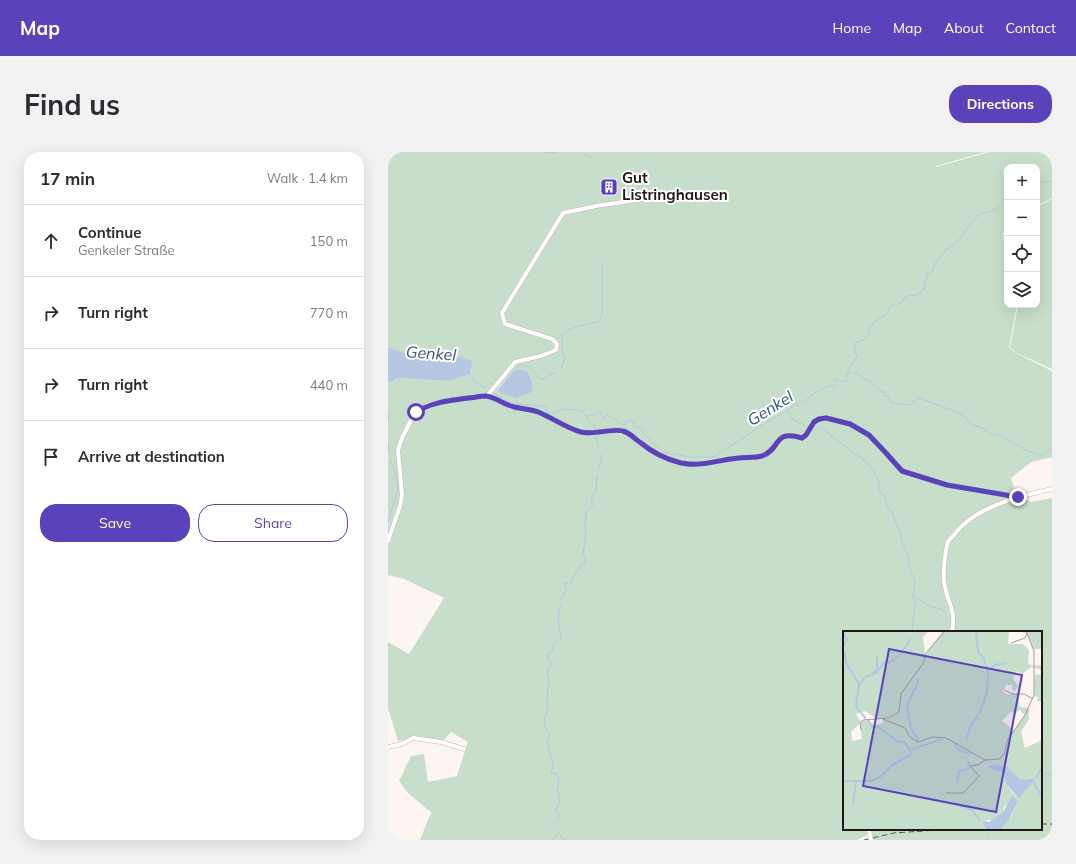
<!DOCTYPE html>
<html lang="en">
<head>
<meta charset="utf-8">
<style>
  :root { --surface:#fff; --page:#f2f2f3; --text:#2b2b33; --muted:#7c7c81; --line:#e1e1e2; --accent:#5a42ba }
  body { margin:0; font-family:Mulish,sans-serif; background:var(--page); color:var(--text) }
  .controls { position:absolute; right:12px; top:12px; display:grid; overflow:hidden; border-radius:8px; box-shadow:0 4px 16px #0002 }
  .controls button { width:36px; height:36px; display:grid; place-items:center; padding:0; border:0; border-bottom:1px solid var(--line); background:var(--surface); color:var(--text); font:20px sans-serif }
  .stop { position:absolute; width:12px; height:12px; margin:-9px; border:3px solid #5a42ba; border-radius:50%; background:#fff }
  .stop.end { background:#5a42ba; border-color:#fff; box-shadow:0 1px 4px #0008 }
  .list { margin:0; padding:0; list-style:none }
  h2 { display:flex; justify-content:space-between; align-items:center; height:52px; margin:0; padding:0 16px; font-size:17px }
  h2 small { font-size:13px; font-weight:400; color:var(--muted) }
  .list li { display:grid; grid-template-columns:26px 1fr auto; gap:12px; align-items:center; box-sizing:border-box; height:72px; padding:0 16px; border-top:1px solid var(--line) }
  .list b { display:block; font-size:15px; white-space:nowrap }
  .list p { margin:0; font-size:13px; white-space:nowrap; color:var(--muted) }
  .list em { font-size:13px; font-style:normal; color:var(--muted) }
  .actions { display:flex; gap:8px; padding:12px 16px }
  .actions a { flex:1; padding:9px 0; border:1px solid var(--accent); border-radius:16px; text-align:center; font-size:14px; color:var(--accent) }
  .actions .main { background:var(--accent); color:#fff }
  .icon { flex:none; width:22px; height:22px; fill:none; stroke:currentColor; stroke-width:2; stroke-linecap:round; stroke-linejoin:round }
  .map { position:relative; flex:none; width:664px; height:688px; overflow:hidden; border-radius:16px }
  header { display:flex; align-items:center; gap:24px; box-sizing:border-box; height:56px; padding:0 20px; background:var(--accent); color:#fff }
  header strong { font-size:19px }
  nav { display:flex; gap:22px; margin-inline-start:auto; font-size:14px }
  .intro { display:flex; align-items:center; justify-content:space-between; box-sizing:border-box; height:96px; padding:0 24px }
  h1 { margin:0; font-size:28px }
  .button { padding:10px 18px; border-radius:16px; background:var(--accent); color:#fff; font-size:14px; font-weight:700 }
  main { display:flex; gap:24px; padding:0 24px }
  aside { flex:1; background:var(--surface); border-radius:16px; box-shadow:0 4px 16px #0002 }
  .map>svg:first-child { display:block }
  .green { fill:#c7dfca; fill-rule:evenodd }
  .water { fill:#b5c7e3 }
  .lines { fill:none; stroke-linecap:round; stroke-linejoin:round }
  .stream { stroke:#b5c7e3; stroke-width:1 }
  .minor-casing { stroke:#c8b4ac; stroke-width:5 }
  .minor { stroke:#fff; stroke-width:4 }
  .rail { stroke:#5e5754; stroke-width:1; stroke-dasharray:6 3; stroke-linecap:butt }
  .minor-bridge-casing { stroke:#c8b4ac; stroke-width:5; stroke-linecap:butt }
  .minor-bridge { stroke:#fff; stroke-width:4 }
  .route { stroke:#5a42ba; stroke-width:5 }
  .labels { text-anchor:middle; stroke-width:4; stroke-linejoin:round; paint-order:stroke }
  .poi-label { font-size:15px; font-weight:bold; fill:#1f1815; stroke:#fff; text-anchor:start }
  .water-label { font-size:16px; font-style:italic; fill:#38517a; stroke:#fff }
  .inset-river { fill:none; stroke:#b5c7e3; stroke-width:2 }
  .inset-road { fill:none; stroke:#a49d99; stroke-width:1 }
  .view { fill:#5a42ba; fill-opacity:0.15; stroke:#5a42ba; stroke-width:2 }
  .inset-edge { fill:none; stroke:#1f1815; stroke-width:2 }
</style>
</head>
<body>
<header>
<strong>Map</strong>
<nav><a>Home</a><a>Map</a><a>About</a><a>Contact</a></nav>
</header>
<div class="intro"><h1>Find us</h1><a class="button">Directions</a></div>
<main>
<aside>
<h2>17 min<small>Walk · 1.4 km</small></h2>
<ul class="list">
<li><svg class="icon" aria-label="ahead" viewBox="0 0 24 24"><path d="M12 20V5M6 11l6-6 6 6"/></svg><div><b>Continue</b><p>Genkeler Straße</p></div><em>150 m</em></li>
<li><svg class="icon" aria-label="right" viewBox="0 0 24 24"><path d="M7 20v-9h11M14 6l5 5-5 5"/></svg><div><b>Turn right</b></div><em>770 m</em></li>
<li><svg class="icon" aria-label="right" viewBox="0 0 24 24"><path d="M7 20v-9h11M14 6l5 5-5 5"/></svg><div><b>Turn right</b></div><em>440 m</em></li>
<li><svg class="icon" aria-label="arrive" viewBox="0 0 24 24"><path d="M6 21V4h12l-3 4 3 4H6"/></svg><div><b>Arrive at destination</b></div></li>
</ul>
<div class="actions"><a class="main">Save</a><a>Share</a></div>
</aside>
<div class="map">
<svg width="664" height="688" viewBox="0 0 664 688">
  <rect width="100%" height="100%" fill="#fdf5f1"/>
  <g class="green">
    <path d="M0,0h597l-49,14v1l53,-15h63v46l-15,8v-39h-30v59l-4,8 4,17v54h10l-8,42 5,5 38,19v86l-21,5 -20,16 6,18 -70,-11 -45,-14 -33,-36 -20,-10 19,10 33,37 46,14 69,11 -48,23 -21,22 -5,32 10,37 -1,21h-107v197h23v6l-10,5h-437l9,-23 3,-4 -24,-20 -9,-12 12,-25 13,-2 4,28 29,-6 11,-34 -17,-10 -8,9 -32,-2 -13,2 -10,-33v-66l21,12 35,-56 -40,-19 -16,-4v-194l4,1 4,-4 52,3 -1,-28h-43l-16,-6zM128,216l11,3 -29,18v-1z"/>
    <path d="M664,47v170l-37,-17 -5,-5 8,-42h19v-98z"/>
    <path d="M631,345l12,5 21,-4v342h-179l-2,-11h170v-197h-88v-2l-9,-56 5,-32 20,-22 27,-14z"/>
  </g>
  <g class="water">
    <path d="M0,195l16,6h43l25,8 -2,13 -22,7 -52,-3 -4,4 -4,-1z"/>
    <path d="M128,216l11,3 5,11v10l-16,6 -15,-5 -3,-4z"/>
  </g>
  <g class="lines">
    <g class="stream">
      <path d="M155,0l11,1 3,-1"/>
      <path d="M195,0l2,3 8,2"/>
      <path d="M649,31l15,-2"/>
      <path d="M129,216l3,-3 10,2 11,13 9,-6 5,-1"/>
      <path d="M173,217l4,-10 -3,-7v-17l8,-6 29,-8 3,-6v-51"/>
      <path d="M459,221l10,-17 -3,-9 2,-5c10,-1 13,-6 14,-16l10,-8 8,-5 1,-6 12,-4 6,-7 10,-1 7,-6 3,-15 5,-3c3,-12 9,-12 14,-22 15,-5 19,-23 32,-33 3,-4 7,-3 11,-4 9,-3 14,-9 18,-17"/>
      <path d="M82,222l5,8 11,6"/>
      <path d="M106,241l13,8 10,3 28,2 3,7c7,1 12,-4 19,-4 5,0 10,2 16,2l2,5 2,1 2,-2 5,1 6,-5 3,8 2,-1 1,-3c6,1 12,8 18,10l2,-1v-3l4,-1 4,1v5l2,2 4,-1 2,1v4l21,20 27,5h23l64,-41 5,-2 11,-8 13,-6 10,-8 15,-7 4,2 2,-2 -2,-5 1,-2 3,3h7l1,-8h10l12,9h2l11,10h3l-1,4h4l4,7 20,2 4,-7 6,1 42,16 5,8 13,5 13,8 4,-1c14,7 28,18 43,20l10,-7"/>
      <path d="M400,258l5,10 12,5"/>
      <path d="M0,261l1,1 -1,7"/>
      <path d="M199,265c0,5 3,6 7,8l1,5"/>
      <path d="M424,279l7,-4c13,8 23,18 35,26 5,4 12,7 15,12 7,7 11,16 10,25l7,9 1,8 4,3 9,23 2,8 6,15 2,14 5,11 -2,15 2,8 -3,28"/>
      <path d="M208,285l3,11"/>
      <path d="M0,291l1,9"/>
      <path d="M210,318l4,-14 -3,-3"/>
      <path d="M0,371l10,-35 -2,-12 -6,-16"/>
      <path d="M525,444l19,11 10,2 4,5"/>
      <path d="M174,448v-5l4,-3 1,-3 -3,-5 3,-2 1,2h3l2,-6 8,-13 4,-1 1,-3 -3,-7 3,-19 -1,-9 1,-14 7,-7 -2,-7 5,-6 1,-16"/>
      <path d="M653,624l6,-3 5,2"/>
      <path d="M170,670l1,-8 -2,-2 -1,-3c5,-7 5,-11 1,-19 3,-5 2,-11 -1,-17h-5l2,-7 -6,-26 3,-4 -1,-5 -3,-2 -2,-7 4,-15 -1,-10 2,-16 -2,-11 4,-5v-3l-4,-4v-4l5,-2 2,-8 7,-6 -3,-21 3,-11"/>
      <path d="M602,681v-2"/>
      <path d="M165,688l5,-8 6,8"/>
      <path d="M599,688l1,-2"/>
    </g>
    <g class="minor-casing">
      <g id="minor">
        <path d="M99,244c9,4 18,10 28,12 8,1 16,1 24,4 15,7 30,19 47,21 10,1 28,-5 36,-3 7,2 12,9 18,13 17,12 36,22 58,21 12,0 22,-4 33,-5 8,-2 24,-1 31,-3 19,-7 9,-27 40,-18l4,-3 8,-13 5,-3 7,-1 24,6 19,11 17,18 16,18 45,14 71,12"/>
        <path d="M99,244l28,-34 26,-6 15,-6 1,-6 -5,-5 -47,-15 -3,-11 61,-100 33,-7 47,-7"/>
        <path d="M0,389l12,-35 2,-11 -4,-45 4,-12 13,-26 12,-7 17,-4 43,-5"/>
        <path d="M564,480c5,-21 -6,-32 -8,-51 -1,-8 1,-31 4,-39 1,-2 4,-5 6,-7 20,-28 66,-39 98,-46"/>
        <path d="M0,595l14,-3 11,-6 28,4 23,7"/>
      </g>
    </g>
    <use href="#minor" class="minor"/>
    <g class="rail">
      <path d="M653,672h11"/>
      <path d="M476,688l30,-7 59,-4"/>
    </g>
    <g class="minor-bridge-casing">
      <path id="minor-bridge" d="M481,678l2,10"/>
    </g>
    <use href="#minor-bridge" class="minor-bridge"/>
  </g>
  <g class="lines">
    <path class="route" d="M28,260c16,-10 33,-11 52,-14 5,0 12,-2 18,-2 9,1 19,9 28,11 8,2 16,2 24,5 15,6 28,16 43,20 13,3 34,-4 42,-1 7,2 12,8 18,12 12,10 24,16 40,20 19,4 38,-3 57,-5 7,-1 17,0 24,-2 20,-7 10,-27 40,-18l4,-3 8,-13 5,-3 7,-1 24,6 19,11 17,18 16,18 45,14 71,12"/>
  </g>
  <defs>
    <g id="building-square" transform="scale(0.9)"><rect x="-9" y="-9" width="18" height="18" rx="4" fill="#5a42ba" stroke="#fff"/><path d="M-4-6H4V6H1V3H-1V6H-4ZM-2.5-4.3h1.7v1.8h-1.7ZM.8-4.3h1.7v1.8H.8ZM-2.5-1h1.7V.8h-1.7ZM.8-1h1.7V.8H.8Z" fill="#fff"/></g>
  </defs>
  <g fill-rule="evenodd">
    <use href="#building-square" x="221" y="35"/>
  </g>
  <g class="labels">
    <g class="poi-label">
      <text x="234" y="31">Gut<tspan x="234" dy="17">Listringhausen</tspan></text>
    </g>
    <g class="water-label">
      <text transform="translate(43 201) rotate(4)" y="6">Genkel</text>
      <text transform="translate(382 256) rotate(-32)" y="6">Genkel</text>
    </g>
  </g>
  <g transform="translate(455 479)">
    <rect width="199" height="199" fill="#fdf5f1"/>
    <path d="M0,0h86l-6,6 2,18 18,-24h9l-7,16 7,-16h57l-1,13h15l6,6 -1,13 4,3 10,-1v37l-5,-1 1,-4 -4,-1 1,-21 6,-1 -1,-5 -9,-2 -9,7 -5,-3 -4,7 5,8 -3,5 -3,-1v-5h-6l-3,6 3,3h11l3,13 9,1v11l-8,13 4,16 17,-8v90h-42l11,-14 7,-15 -14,5 -1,6 -11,8h-10l4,10h-143zM176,79l6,5 -11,15 -12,-9 9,-10 4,4zM22,80l9,6 9,2v4l-9,2 -5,-4h-6l-3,3 2,15 -10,2 -1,-9 10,-10 -5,-8zM149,133l11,3 18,13 15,-2 -12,11 -4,8 -7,-4 -7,-9 -3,-11 -16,-6zM174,0h25v30v-12h-8l-7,-16z" fill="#c7dfca" fill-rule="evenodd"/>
    <path d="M149,133l15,3 14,13 15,-2 -17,20 -13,-14 -3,-11 -16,-6zM169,165l6,5 -10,20 -8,9h-14l-4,-10 7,2 14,-10z" fill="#b5c7e3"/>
    <path class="inset-river" d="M133,0l2,21 5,5 5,13 7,-5 12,-2M0,1l4,8 -4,6M2,21l1,11 13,21M59,21l9,-13M29,43l5,-5v-13M76,48l-12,27 4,23 8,11M17,52l5,-6 10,-3 10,-12h5l11,-8M16,53l-3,22 10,13M136,84l8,-23 1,-20M25,89l4,7 5,-1 21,16h6l6,8 32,-11M123,108l6,-16 6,-7M111,113l3,5 14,5M162,135l2,-14M193,147l6,-11M0,150h13l-3,24M14,150h14l9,-4 14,-13 15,-8 3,-5M190,150l8,15M114,151l2,-11 9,-2 1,-7M112,172l17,7 8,11"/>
    <path class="inset-road" d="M168,12l14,-5 2,-5M161,59l9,4h11l9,5M40,88l22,9 5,9 8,5 15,-5 13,1 39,22 15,-1 5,-7 2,-11 18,-26 9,-20v-44l-8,-20M18,99l-1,-6 3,-4 25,-2 11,-6 2,-18 23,-32 1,-8 20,-23M103,162h17l16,-17 -9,-10 8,-1 7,-5"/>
    <path class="view" d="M46,18l133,26 -26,137 -133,-26z"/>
    <rect width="199" height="199" class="inset-edge"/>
  </g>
</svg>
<div class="controls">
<button>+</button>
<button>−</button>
<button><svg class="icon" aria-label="locate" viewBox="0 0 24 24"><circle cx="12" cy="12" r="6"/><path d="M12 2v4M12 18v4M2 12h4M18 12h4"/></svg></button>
<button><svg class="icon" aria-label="layers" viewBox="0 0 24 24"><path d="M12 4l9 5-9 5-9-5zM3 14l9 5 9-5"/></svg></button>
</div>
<div class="stop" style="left:28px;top:260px"></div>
<div class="stop end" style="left:630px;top:345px"></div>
</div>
</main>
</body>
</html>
